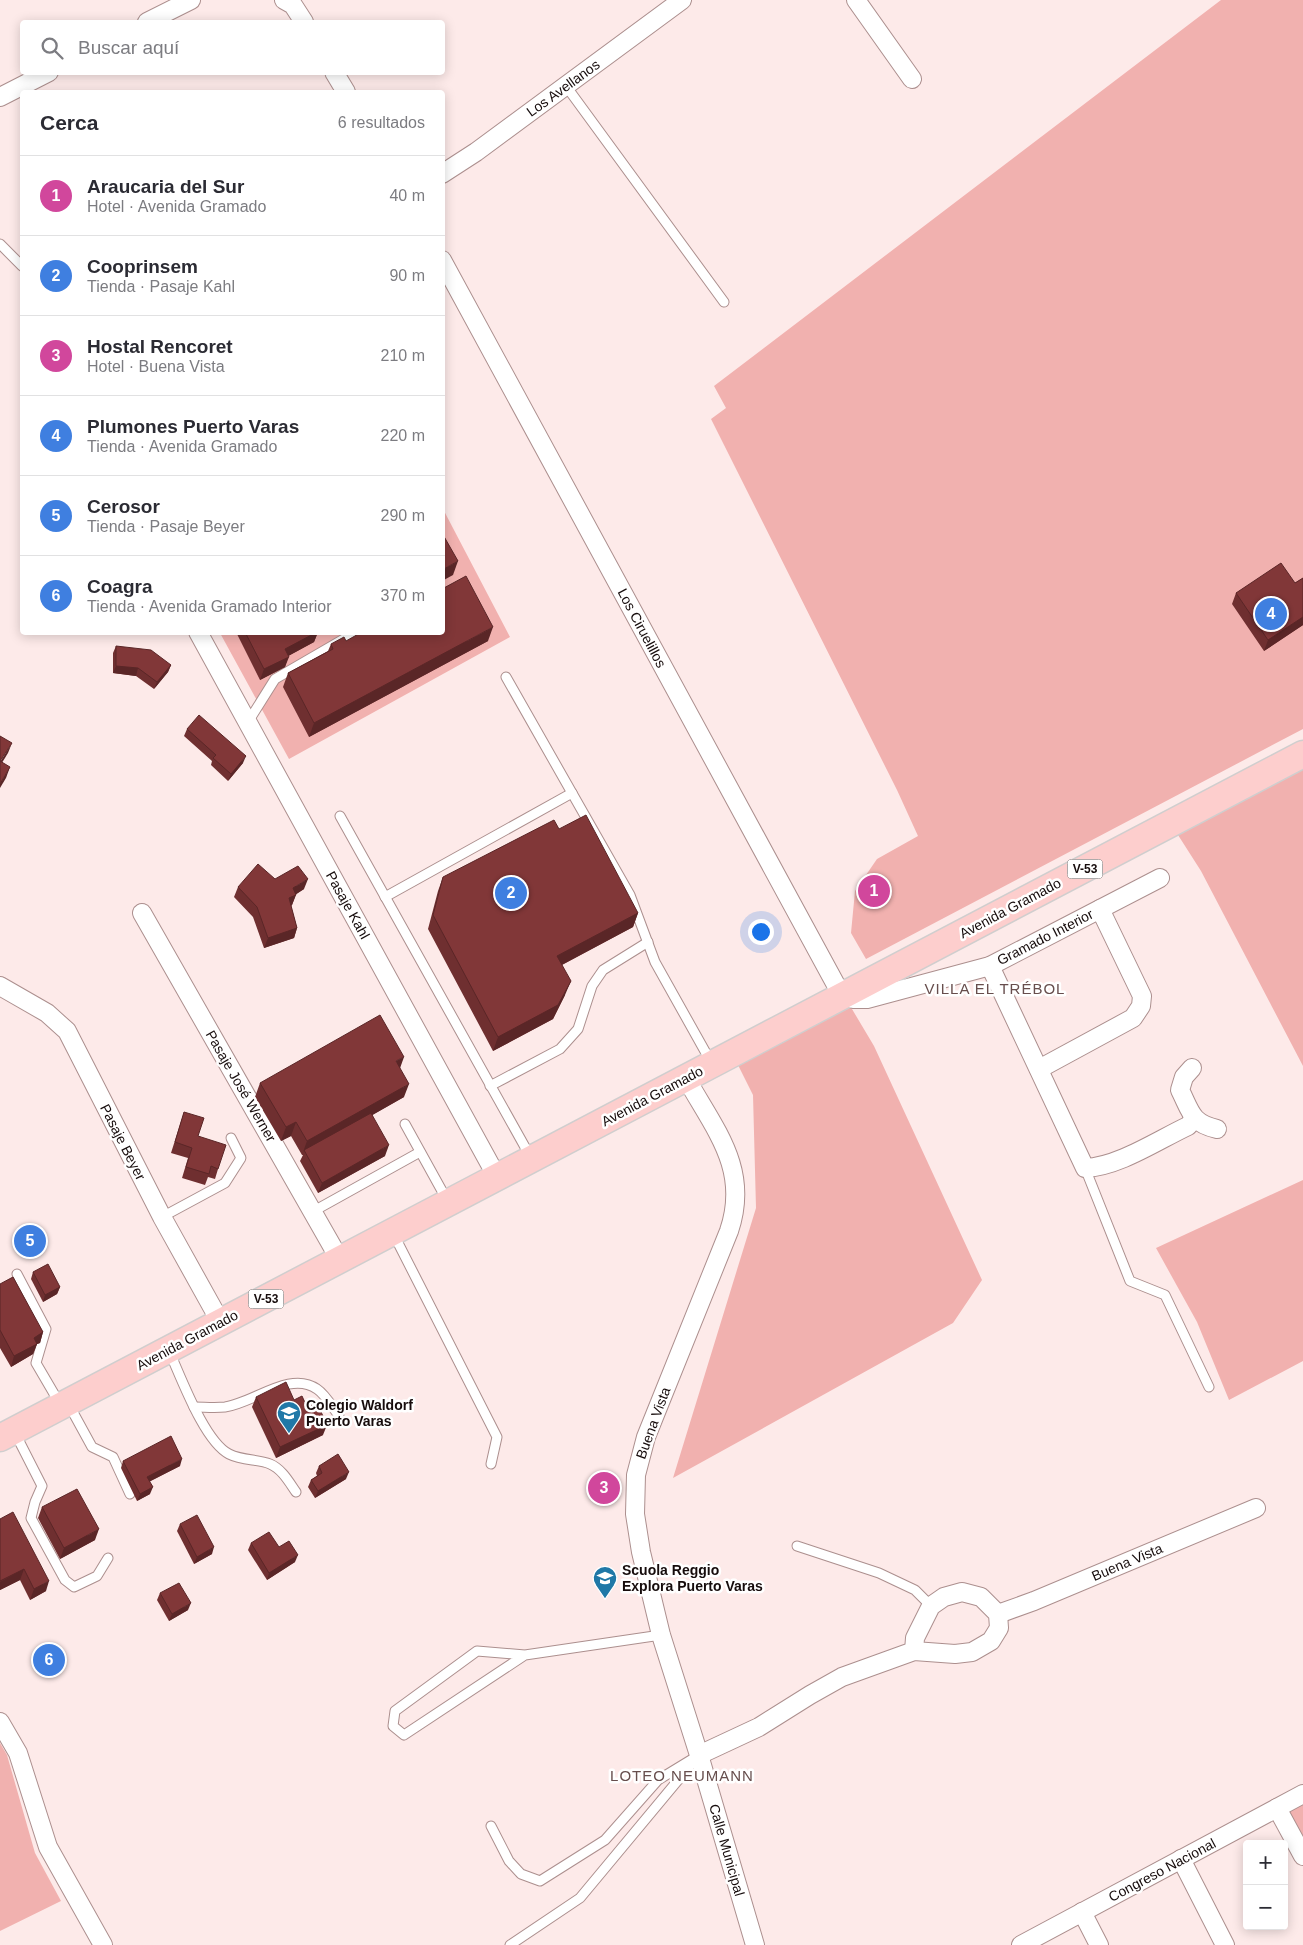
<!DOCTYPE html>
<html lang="es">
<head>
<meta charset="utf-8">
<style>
  :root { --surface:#fff; --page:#f7f7f7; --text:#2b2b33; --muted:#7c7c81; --line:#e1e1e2; --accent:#7c3aed }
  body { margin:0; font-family:Arial,sans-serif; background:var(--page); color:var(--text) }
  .controls { position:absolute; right:15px; bottom:15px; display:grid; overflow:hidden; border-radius:5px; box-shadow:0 2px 12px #0003 }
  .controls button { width:45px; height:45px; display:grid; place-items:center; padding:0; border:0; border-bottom:1px solid var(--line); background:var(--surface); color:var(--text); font:25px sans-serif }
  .you { position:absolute; left:760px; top:931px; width:18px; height:18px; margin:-12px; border:4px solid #fff; border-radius:50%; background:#1a73e8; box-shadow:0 0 0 8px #1a73e833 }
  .badge { display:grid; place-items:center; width:32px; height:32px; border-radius:50%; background:var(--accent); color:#fff; font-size:16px; font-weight:700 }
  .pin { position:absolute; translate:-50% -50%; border:2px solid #fff; box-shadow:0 1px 5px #0006 }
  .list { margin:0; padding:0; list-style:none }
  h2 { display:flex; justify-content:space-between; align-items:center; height:65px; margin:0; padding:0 20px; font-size:21px }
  h2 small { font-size:16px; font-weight:400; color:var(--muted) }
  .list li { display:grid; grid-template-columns:32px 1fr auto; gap:15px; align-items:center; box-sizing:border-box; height:80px; padding:0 20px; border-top:1px solid var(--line) }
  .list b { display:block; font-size:19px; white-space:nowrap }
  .list p { margin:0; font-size:16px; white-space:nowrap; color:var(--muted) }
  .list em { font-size:16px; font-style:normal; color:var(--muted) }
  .icon { flex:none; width:28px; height:28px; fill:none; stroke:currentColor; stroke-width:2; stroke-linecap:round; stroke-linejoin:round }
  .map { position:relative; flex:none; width:1303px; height:1945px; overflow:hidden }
  .search { position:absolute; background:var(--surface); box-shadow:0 2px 12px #0003; left:20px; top:20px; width:425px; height:55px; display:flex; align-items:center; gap:12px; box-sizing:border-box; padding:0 18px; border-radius:5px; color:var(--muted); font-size:19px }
  .panel { position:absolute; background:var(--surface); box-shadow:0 2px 12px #0003; left:20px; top:90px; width:425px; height:545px; border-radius:5px }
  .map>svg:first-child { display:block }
  .green { fill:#f1b1af }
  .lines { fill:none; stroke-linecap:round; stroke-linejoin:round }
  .lane-casing { stroke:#ac8f8e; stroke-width:11 }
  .street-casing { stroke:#ac8f8e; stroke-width:20 }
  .primary-casing { stroke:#d0cece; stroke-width:29 }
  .lane { stroke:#fff; stroke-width:9 }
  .street { stroke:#fff; stroke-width:18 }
  .primary { stroke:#fdcecd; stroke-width:26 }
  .wall { fill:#6f2f30 }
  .shaded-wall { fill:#5a2627 }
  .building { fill:#813738; stroke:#5a2627 }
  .labels { text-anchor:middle; stroke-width:5; stroke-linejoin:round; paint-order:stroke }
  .shield { fill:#fff; stroke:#5c5555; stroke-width:1 }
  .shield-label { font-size:12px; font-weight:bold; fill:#160c0c }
  .street-label { font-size:14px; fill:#160c0c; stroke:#fff }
  .poi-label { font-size:14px; font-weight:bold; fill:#160c0c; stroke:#fff; text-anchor:start }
  .neighbourhood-label { font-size:15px; letter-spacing:1px; fill:#674e4d; stroke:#fff }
</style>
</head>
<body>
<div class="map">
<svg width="1303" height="1945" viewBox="0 0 1303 1945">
  <rect width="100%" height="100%" fill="#fdeae9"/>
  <g class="green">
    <path d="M1221,0h82v729l-437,230 -15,-26 4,-42 22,-32 41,-23 -21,-46 -186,-371 15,-11 -12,-22z"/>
    <path d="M443,509l67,128 -221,122 -69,-126 222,-1z"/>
    <path d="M1303,767v299l-102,-195 -23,-36z"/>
    <path d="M849,1004l25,42 108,234 -29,43 -280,155 83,-270 -3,-113 -16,-32z"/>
    <path d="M1303,1180v181l-74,39 -32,-78 -41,-74z"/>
    <path d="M0,1743l7,12 28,98 26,48 -61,30z"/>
    <path d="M1303,1802v38l-15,-29z"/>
  </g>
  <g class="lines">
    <g class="lane-casing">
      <g id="lane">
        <path d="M566,86l158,216"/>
        <path d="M0,244l22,22"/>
        <path d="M506,677l124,218 25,67 56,100"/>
        <path d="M248,722l27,-43 81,-47"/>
        <path d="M340,816l190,340"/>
        <path d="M385,897l187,-104"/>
        <path d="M490,1086l70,-37 18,-20 14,-43 11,-16 45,-28"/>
        <path d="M405,1124l42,76"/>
        <path d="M1085,1168l45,113 35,14 44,92"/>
        <path d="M312,1212l108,-60"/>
        <path d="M162,1217l63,-34 16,-25 -10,-20"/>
        <path d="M394,1235l103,202 -6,27"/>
        <path d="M17,1274l29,55 -10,34 24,41"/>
        <path d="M169,1351c12,26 35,90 60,103 14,7 29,5 41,10 12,5 19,18 26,28"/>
        <path d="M69,1405l23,42 21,10 17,37"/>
        <path d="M194,1407c10,0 21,1 31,0 29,-4 65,-37 92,-18 9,6 16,19 22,27"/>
        <path d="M15,1433l27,53 -7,16 -4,16 34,62 9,7 23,-11 11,-18"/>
        <path d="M797,1546l82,27 36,17 16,16"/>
        <path d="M525,1655l-121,80 -11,-9 2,-15 82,-60 48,4 136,-20"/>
        <path d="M491,1826l18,35 12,13 19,7 65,-41 53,-60 41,-25"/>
        <path d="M510,1945l70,-47 114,-137"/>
      </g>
    </g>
    <g class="street-casing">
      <g id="street">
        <path d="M284,0l9,5 11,17"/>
        <path d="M856,0l56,79"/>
        <path d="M147,22l44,-22"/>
        <path d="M334,72l12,20"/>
        <path d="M0,97l49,-25"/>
        <path d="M442,174l34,-22 206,-152"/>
        <path d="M442,260l400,736 12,3h13l123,-33 170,-88"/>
        <path d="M198,632l299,545"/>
        <path d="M142,913l198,347"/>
        <path d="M990,966l95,202c33,-1 73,-28 103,-42l6,-7"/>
        <path d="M0,986l47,27 20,18 95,186 59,106"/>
        <path d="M1192,1068l-8,9 -4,13c11,22 11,33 37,39"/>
        <path d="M1039,1069l94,-51 8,-12 1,-10 -42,-87"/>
        <path d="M686,1078c29,52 64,91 43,153l-83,206 -10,38 -1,39 6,38 20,83 38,120 56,190"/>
        <path d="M998,1614l36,-13 222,-93"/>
        <path d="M0,1722l18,31 30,94 55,98"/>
        <path d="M699,1755l60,-28 51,-32 32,-18 72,-26 41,3 17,-2 19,-11 8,-13 -1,-14 -17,-17 -19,-5 -18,5 -13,9 -16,32 -1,13"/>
        <path d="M1277,1808l26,48"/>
        <path d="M1181,1859l44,86"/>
        <path d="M1082,1912l17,33"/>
        <path d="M1021,1945l282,-151"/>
      </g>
    </g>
    <g class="primary-casing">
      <path id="primary" d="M0,1438l1303,-684"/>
    </g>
    <use href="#lane" class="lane"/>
    <use href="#street" class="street"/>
    <use href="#primary" class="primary"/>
  </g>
  <g class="wall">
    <path d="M1303,578v47l-39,26 -32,-47 4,-11 59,-10z"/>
    <path d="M236,632h82l-4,10 -26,14 -3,11 -25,13z"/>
    <path d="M346,641h142l-179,96 -26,-50 5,-14 40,-22 3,-7z"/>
    <path d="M116,646l55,19 -3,7 -14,17 -18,-13 -23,-3v-20z"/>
    <path d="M187,729l56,34 -15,18 -17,-16 1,-4 -28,-25z"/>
    <path d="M443,877l195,36 -5,14 -71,38 3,30 -12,24 -60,32 -65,-122 10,-38z"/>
    <path d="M275,879l29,10 -8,5 -4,11 -1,1 6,22 -3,10 -30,10 -11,-31 -19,-20 4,-10z"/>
    <path d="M400,1068l4,29 -32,18 13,41 -67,37 -18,-32 3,-6h-1l-11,-19 -10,5 -26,-44 5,-14z"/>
    <path d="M184,1112l14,24 20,33 -3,10 -7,-2 -3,8 -23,-7 6,-20 -17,-5z"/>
    <path d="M33,1272l27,15 -3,7 -14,8 -12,-23z"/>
    <path d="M0,1284l43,48 -3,11 -3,1 -4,10 -22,13 -11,-19z"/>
    <path d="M256,1397l38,3 13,7 16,28 -47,23 -24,-51z"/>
    <path d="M123,1461l57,5 -30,15v13l-13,7 -16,-33z"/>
    <path d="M319,1466l27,13 -31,19 -7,-11 3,-7 6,-4 -1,-3z"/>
    <path d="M42,1507l53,33 -35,19 -22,-41z"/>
    <path d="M0,1519l46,72 -16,9 -10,-20 -20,10z"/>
    <path d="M180,1524l32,30 -18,10 -17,-33z"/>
    <path d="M251,1543l28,4 16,15 -28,18 -19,-30z"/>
    <path d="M160,1593l28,17 -19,11 -12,-21z"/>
  </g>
  <g class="shaded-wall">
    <path d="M458,561l-5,14 -11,6v-11z"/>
    <path d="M1303,617v8l-39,26 4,-11z"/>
    <path d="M493,627l-5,14 -179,96 5,-14z"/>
    <path d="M317,632h1l-4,10 -33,18 4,-11z"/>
    <path d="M289,657l-4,10 -25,13 4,-11z"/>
    <path d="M171,665l-3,7 -14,17 3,-7z"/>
    <path d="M116,666l22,2 -2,8 -23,-3z"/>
    <path d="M12,743l-4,10 -8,13v-4z"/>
    <path d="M246,756l-3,7 -15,18 3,-7z"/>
    <path d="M10,767l-4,11 -6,10v-4z"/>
    <path d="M308,879l-4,10 -12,8 4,-2 -4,10 -7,4 8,-21z"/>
    <path d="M638,913l-5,14 -81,43 5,-14z"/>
    <path d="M297,928l-3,10 -30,10 4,-10z"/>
    <path d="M571,981l-6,14 -12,24 -60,32 5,-14z"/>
    <path d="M404,1057l-5,14 -3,-10z"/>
    <path d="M409,1084l-5,13 -98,56 -2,-3 -2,5 5,-14z"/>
    <path d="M296,1122l-5,14 -10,5 5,-14z"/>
    <path d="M389,1145l-4,11 -67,37 4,-10z"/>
    <path d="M60,1287l-3,7 -14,8 2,-7z"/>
    <path d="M43,1332l-3,11 -3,1 -4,10 -22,13 3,-11 20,-18z"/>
    <path d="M327,1425l-4,10 -47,23 4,-11z"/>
    <path d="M182,1459l-2,7 -35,18 2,-7z"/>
    <path d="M349,1472l-3,7 -31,19 3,-7z"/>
    <path d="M153,1487l-3,7 -13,7 3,-7z"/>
    <path d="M99,1529l-4,11 -35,19 4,-11z"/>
    <path d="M214,1547l-2,7 -18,10 3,-7z"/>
    <path d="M298,1555l-3,7 -28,18 2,-7z"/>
    <path d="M24,1569l-4,11 -20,10v-8z"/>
    <path d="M49,1581l-3,10 -16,9 4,-11z"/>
    <path d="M191,1603l-3,7 -19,11 3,-7z"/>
  </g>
  <g class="building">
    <path d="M442,533l16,28 -16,9z"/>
    <path d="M1281,563l14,20 8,-5v39l-35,23 -32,-47z"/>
    <path d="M466,576l27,51 -179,96 -26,-50 45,-24 -2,-5 13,-7 2,4 16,-9h80v-43z"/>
    <path d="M245,632h72l-32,17 4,8 -25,12z"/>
    <path d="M116,646l35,4 20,15 -14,17 -19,-14 -22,-2z"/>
    <path d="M199,715l47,41 -15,18 -18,-16 3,-3 -29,-26z"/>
    <path d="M0,736l12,7 -12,18 10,6 -10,17z"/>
    <path d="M586,815l52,98 -81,43 14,25 -13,24 -60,32 -65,-122 10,-38 111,-57 5,9z"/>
    <path d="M258,864l17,15 23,-13 10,13 -15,9 3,7 -7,3 8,30 -29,10 -11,-31 -19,-20z"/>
    <path d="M380,1015l24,42 -8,4 13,23 -102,57 -11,-19 -10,5 -26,-44z"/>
    <path d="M184,1112l20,6 -6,18 28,9 -8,24 -7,-3 -2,8 -23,-7 6,-19 -17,-6z"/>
    <path d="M371,1113l18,32 -67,38 -18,-33z"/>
    <path d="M48,1264l12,23 -15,8 -12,-23z"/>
    <path d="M13,1277l30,55 -9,6 3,6 -23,12 -14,-26v-46z"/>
    <path d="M286,1382l8,18 8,-4 5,11 10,-4 10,22 -47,22 -24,-50z"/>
    <path d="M171,1436l11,23 -35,18 6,10 -13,7 -17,-33z"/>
    <path d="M338,1454l11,18 -31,19 -7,-11 11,-7 -3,-7z"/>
    <path d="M77,1489l22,40 -35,19 -22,-41z"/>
    <path d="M13,1512l36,69 -15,8 -10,-20 -24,12v-62z"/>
    <path d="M197,1515l17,32 -17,10 -17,-33z"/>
    <path d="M269,1532l10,15 10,-6 9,14 -29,18 -18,-30z"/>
    <path d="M179,1583l12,20 -19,11 -12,-21z"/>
  </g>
  <defs>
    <g id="school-pin" transform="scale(1.25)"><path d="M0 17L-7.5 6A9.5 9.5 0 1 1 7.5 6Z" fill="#2078a7" stroke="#fff"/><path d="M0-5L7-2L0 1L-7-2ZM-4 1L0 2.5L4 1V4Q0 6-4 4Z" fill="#fff"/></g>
  </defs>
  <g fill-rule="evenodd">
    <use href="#school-pin" x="289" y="1413"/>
    <use href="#school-pin" x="605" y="1578"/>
  </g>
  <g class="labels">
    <g class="shield">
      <rect x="1067.5" y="859.5" width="35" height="19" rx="4"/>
      <rect x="248.5" y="1289.5" width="35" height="19" rx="4"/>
    </g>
    <g class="shield-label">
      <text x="1085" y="873">V-53</text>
      <text x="266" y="1303">V-53</text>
    </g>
    <g class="street-label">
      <text transform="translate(563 88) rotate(-36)" y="5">Los Avellanos</text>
      <text transform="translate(642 628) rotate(62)" y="5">Los Ciruelillos</text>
      <text transform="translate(348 905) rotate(61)" y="5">Pasaje Kahl</text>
      <text transform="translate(1010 908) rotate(-28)" y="5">Avenida Gramado</text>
      <text transform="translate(1045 937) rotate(-27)" y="5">Gramado Interior</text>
      <text transform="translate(241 1086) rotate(60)" y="5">Pasaje José Werner</text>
      <text transform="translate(652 1096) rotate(-28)" y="5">Avenida Gramado</text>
      <text transform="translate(123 1142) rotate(63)" y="5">Pasaje Beyer</text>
      <text transform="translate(187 1340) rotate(-28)" y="5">Avenida Gramado</text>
      <text transform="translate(653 1423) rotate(-70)" y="5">Buena Vista</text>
      <text transform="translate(1127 1562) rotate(-23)" y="5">Buena Vista</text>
      <text transform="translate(727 1850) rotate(74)" y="5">Calle Municipal</text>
      <text transform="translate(1162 1870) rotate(-28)" y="5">Congreso Nacional</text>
    </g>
    <g class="poi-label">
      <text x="306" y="1410">Colegio Waldorf<tspan x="306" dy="16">Puerto Varas</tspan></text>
      <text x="622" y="1575">Scuola Reggio<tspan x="622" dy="16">Explora Puerto Varas</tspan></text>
    </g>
    <g class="neighbourhood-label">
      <text x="995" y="994">VILLA EL TRÉBOL</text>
      <text x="682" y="1781">LOTEO NEUMANN</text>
    </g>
  </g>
</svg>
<div class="controls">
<button>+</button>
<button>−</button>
</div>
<div class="you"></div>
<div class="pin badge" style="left:874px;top:891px;background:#d1479c">1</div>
<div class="pin badge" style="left:511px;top:893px;background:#3f7fe0">2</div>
<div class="pin badge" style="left:604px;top:1488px;background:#d1479c">3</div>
<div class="pin badge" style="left:1271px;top:614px;background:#3f7fe0">4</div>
<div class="pin badge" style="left:30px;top:1241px;background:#3f7fe0">5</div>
<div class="pin badge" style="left:49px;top:1660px;background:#3f7fe0">6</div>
<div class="search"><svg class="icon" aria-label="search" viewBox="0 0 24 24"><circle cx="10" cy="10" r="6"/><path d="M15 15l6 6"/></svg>Buscar aquí</div>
<section class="panel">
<h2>Cerca<small>6 resultados</small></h2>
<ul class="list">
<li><span class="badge" style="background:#d1479c">1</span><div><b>Araucaria del Sur</b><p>Hotel · Avenida Gramado</p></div><em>40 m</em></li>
<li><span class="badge" style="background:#3f7fe0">2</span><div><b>Cooprinsem</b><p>Tienda · Pasaje Kahl</p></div><em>90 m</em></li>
<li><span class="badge" style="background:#d1479c">3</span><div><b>Hostal Rencoret</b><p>Hotel · Buena Vista</p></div><em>210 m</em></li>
<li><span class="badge" style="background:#3f7fe0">4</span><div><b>Plumones Puerto Varas</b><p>Tienda · Avenida Gramado</p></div><em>220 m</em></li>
<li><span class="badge" style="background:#3f7fe0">5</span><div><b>Cerosor</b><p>Tienda · Pasaje Beyer</p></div><em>290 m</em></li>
<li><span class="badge" style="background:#3f7fe0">6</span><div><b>Coagra</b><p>Tienda · Avenida Gramado Interior</p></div><em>370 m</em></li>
</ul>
</section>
</div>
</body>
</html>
